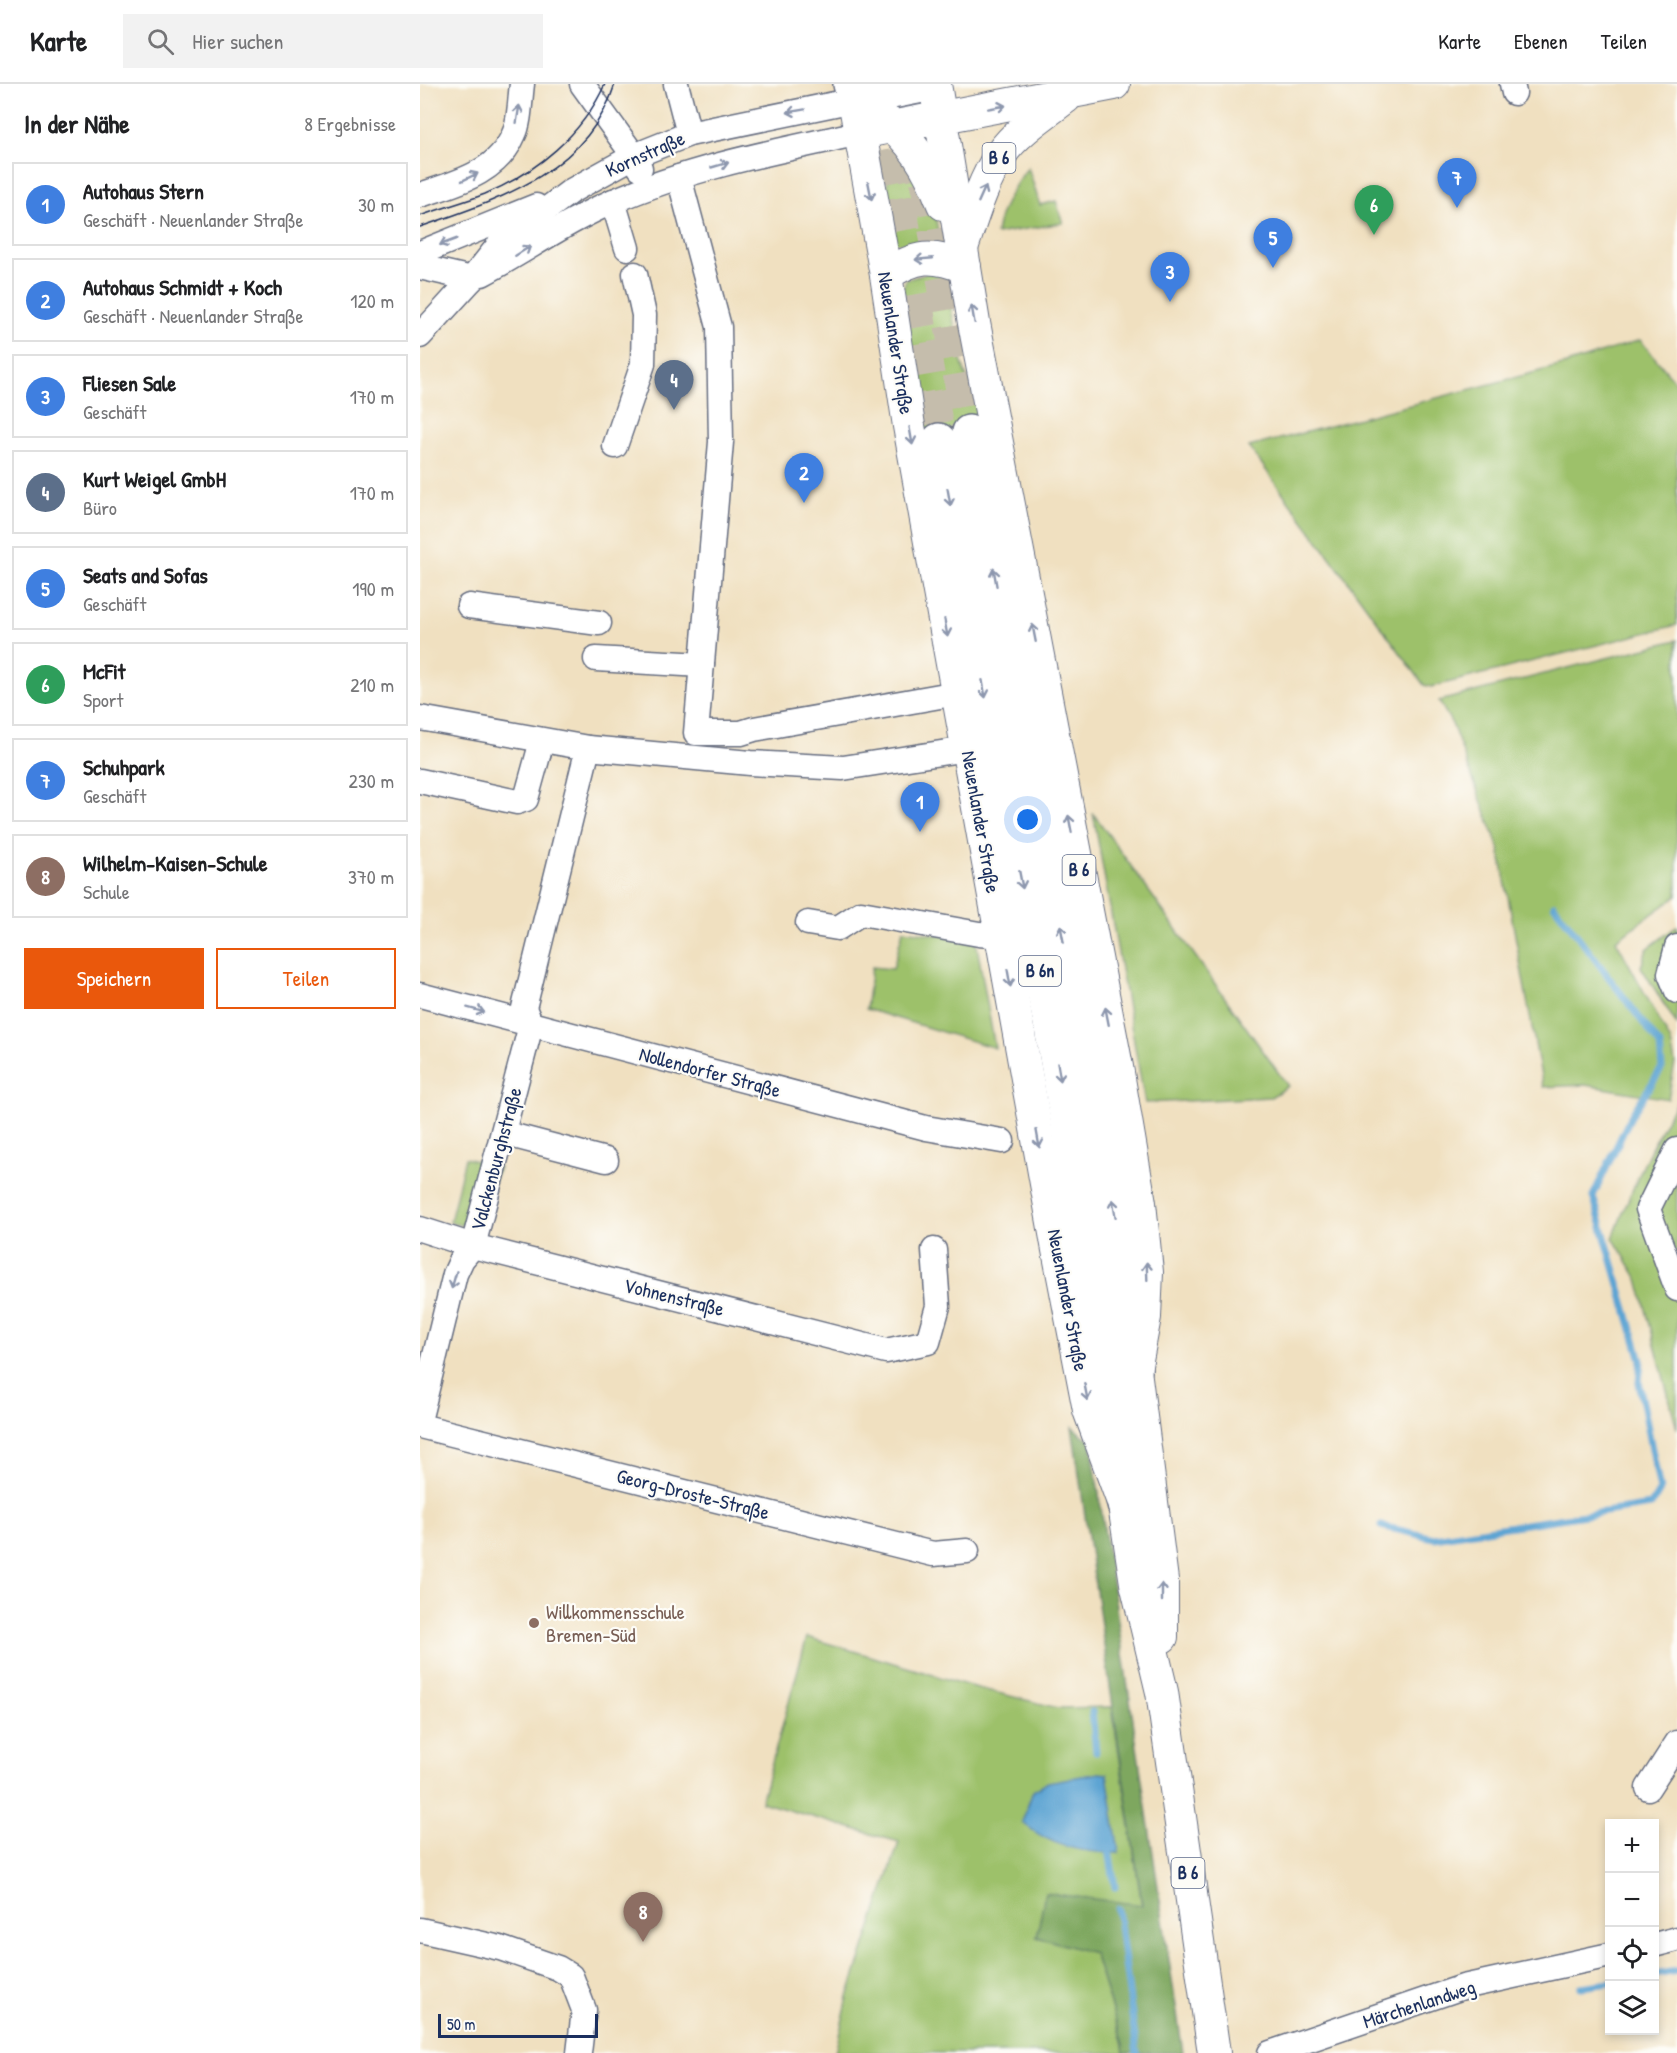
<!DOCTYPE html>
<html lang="de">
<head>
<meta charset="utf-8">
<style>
  :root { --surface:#fff; --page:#f2f2f2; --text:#202124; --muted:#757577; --line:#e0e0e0; --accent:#ea580c }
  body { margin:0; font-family:"Patrick Hand",sans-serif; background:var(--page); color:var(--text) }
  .controls { position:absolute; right:18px; bottom:18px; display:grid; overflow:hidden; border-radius:0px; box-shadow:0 3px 9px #0003 }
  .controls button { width:54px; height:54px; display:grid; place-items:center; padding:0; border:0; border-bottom:2px solid var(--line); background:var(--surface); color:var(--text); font:30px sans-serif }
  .scale { position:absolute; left:18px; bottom:15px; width:160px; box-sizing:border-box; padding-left:6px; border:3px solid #1b2f5e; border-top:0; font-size:16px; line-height:21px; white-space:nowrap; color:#1b2f5e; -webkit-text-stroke:4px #fdfcf7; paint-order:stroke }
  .you { position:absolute; left:608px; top:736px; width:21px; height:21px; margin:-15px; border:4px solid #fff; border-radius:50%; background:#1a73e8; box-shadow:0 0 0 9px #1a73e833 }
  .badge { display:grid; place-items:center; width:39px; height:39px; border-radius:50%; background:var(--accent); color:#fff; font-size:20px; font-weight:700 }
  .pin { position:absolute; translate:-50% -50px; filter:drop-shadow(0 2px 3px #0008) }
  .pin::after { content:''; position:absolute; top:32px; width:21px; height:18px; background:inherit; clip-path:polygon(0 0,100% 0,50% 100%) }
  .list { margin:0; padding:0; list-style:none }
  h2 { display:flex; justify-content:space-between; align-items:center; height:78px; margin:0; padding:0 24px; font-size:26px }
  h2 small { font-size:20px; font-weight:400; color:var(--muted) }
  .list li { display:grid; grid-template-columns:39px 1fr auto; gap:18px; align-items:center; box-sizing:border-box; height:84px; margin:0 12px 12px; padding:0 12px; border:2px solid var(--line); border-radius:0px }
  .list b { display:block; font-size:22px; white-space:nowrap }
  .list p { margin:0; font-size:20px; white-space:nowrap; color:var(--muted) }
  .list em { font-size:20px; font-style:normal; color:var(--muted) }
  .actions { display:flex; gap:12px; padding:18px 24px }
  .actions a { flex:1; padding:14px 0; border:2px solid var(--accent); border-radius:0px; text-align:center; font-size:21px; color:var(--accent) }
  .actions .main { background:var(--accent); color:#fff }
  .icon { flex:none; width:33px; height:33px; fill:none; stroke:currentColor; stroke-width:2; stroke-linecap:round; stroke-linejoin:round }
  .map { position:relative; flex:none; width:1257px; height:1969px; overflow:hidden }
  header { display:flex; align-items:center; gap:36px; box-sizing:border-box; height:84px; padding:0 30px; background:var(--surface); border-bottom:2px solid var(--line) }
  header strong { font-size:28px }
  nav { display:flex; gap:33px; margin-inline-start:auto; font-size:21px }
  .search { width:420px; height:54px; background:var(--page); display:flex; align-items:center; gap:15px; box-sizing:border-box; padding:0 21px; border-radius:0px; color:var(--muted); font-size:22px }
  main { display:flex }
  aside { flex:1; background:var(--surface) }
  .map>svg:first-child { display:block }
  .green { fill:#9dc16a; stroke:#5c7864; stroke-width:1.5 }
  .forest { fill:#7ea75e; stroke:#4c6b5e; stroke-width:1.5 }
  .water { fill:#5da4d3; stroke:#3c6a98; stroke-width:1.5 }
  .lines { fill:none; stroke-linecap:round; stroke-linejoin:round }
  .stream { stroke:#5da4d3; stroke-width:7 }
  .highway-tunnel { stroke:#c5bdac; stroke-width:33; stroke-dasharray:33 16; stroke-linecap:butt }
  .minor-casing { stroke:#666d80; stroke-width:27 }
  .major-casing { stroke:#666d80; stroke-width:34 }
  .highway-casing { stroke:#666d80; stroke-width:36 }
  .minor { stroke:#fff; stroke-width:24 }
  .major { stroke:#fff; stroke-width:32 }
  .highway { stroke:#fff; stroke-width:33 }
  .tram { stroke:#1b2f5e; stroke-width:1.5 }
  .oneway { stroke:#8d97ae }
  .education-dot { fill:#8d6e63; stroke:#fdfcf7; stroke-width:2 }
  .labels { text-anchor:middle; stroke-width:4.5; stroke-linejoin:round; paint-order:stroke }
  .shield { fill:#fdfcf7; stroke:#5f6c8c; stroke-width:1.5 }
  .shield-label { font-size:18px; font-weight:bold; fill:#1b2f5e }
  .street-label { font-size:20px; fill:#1b2f5e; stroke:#fdfcf7 }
  .education-label { font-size:20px; fill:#785e54; stroke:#fdfcf7; text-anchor:start }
</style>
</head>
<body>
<header>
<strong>Karte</strong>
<div class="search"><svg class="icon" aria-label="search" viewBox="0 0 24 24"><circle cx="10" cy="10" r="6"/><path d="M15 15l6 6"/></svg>Hier suchen</div>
<nav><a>Karte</a><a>Ebenen</a><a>Teilen</a></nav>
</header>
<main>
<aside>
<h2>In der Nähe<small>8 Ergebnisse</small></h2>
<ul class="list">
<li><span class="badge" style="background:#3f7fe0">1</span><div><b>Autohaus Stern</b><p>Geschäft · Neuenlander Straße</p></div><em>30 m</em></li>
<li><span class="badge" style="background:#3f7fe0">2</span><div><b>Autohaus Schmidt + Koch</b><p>Geschäft · Neuenlander Straße</p></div><em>120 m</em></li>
<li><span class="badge" style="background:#3f7fe0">3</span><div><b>Fliesen Sale</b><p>Geschäft</p></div><em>170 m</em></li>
<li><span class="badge" style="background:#5c6f8a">4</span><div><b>Kurt Weigel GmbH</b><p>Büro</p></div><em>170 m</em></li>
<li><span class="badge" style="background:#3f7fe0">5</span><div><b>Seats and Sofas</b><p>Geschäft</p></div><em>190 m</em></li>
<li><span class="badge" style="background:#2e9e5b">6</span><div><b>McFit</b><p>Sport</p></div><em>210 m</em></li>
<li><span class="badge" style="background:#3f7fe0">7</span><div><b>Schuhpark</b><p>Geschäft</p></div><em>230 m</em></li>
<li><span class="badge" style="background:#8d6e63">8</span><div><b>Wilhelm-Kaisen-Schule</b><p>Schule</p></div><em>370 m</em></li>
</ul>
<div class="actions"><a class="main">Speichern</a><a>Teilen</a></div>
</aside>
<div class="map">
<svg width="1257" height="1969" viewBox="0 0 1257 1969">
  <rect width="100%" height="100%" fill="#fdfcf7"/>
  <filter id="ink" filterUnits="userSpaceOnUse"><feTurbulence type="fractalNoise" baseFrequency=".0167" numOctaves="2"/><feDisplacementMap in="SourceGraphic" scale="12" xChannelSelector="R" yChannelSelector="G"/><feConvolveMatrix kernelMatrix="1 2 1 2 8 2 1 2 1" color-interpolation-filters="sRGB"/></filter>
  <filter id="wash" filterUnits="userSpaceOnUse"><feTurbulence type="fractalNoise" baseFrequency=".008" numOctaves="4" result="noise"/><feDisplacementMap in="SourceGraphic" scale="24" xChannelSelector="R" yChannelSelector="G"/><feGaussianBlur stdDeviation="1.35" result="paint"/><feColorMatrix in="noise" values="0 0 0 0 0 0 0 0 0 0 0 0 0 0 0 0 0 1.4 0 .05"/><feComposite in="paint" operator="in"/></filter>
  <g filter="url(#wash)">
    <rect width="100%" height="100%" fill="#f0e0c0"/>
    <g class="green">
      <path d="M608,83l12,38 16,-4 7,22 -67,11c3,-25 18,-48 32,-67z"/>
      <path d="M498,87l16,36 7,42 -46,7 -9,-60 2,-18z"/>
      <path d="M508,188l12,4 7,10 14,74 22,67 -56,11 -25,-148 4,-10z"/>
      <path d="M1220,256l37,44v241l-246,62 -7,-2 -175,-238 314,-82z"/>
      <path d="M1257,556v256l-61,44 55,102 4,21 -7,36 -83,-14 -42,2 -44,-239 -47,-124 -13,-23z"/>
      <path d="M673,729l195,273 -17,11 -126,6z"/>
      <path d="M1257,842v99l-36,-58 6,-18z"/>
      <path d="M483,846l73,10 19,108 -129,-39 6,-42 21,2z"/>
      <path d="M1257,1017v328l-39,-150 -25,-41c18,-47 38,-94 64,-137z"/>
      <path d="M45,1074l34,9 -24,62 -25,-7z"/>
      <path d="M387,1553l163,49 88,22 54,-1 30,199 -12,-1 -93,32 57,16 29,91 1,9h-289l13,-56 51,-155 -138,-40z"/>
    </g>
    <path class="forest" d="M652,1343l19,14 92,612h-59l-1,-9 -29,-91 -57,-16 8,-44 97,12z"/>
    <path class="water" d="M679,1689l8,1 12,79c-37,0 -68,-6 -97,-31l11,-31 15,-9z"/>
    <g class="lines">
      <g class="stream">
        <path d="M961,1442l53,12 217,-33 9,-15 -21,-108 2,-22 -48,-164 38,-80 31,-48 -2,-23 -106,-140"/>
        <path d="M672,1628l4,40"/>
        <path d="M688,1760l7,43"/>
        <path d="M698,1825l19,144"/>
        <path d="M1234,1891l23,-4"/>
        <path d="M1161,1903l29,-4"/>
      </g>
    </g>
  </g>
  <g filter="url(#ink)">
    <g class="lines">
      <g class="highway-tunnel">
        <path d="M490,0l59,348"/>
        <path d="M463,17l56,339"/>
      </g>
      <g class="minor-casing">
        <g id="minor">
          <path d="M162,0l52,72 6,12"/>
          <path d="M256,0l13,50"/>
          <path d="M1092,0l2,9"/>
          <path d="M259,93l40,150 2,115 -25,291h45l13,-4 203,-36"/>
          <path d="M0,111c36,-12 78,-22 94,-61 6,-12 6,-36 8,-50"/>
          <path d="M193,117l14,47"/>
          <path d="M0,169l116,-47"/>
          <path d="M0,183l52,12"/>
          <path d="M62,190c45,-24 85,-53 132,-73 78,-34 163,-50 246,-68"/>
          <path d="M0,252l52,-57 27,-34 72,-54 63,-35 55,-22 165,-34"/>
          <path d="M195,362l28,-82 1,-49 -9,-41"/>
          <path d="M49,522l130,17"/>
          <path d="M176,575l106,6"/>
          <path d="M0,634l168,30 162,15 93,5 124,-19"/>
          <path d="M0,697l97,21 9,-3 16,-58"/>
          <path d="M388,839l30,5 23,-15 118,21 22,2"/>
          <path d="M1257,863l-7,27 7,17"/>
          <path d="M0,911l506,133 76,13"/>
          <path d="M83,1049l103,27"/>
          <path d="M1257,1066l-29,59 29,80"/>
          <path d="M0,1145l53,17 413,105 42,-9 10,-36 -4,-56"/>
          <path d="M0,1333l35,-143 7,-15 11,-13 58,-221 -7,-17 64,-260"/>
          <path d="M0,1342l513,128 34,-3"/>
          <path d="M1228,1704l29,-45"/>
          <path d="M0,1846l80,18 58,20 13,8 13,34 -5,43"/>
          <path d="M1234,1861l23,-6"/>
          <path d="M850,1969l193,-66 147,-32"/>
        </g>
      </g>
      <g class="major-casing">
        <g id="major">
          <path d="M515,0l39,239 143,744 23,136 7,69 -2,45 -10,53 27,210v57"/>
          <path d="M434,16l32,175 23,151 149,824 31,160 35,95 12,78 26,109 52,361"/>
          <path d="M434,16l81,-16"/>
          <path d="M461,33c31,22 48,51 62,87"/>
          <path d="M440,49l254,-49"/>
          <path d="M543,161c10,-30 20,-64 38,-91 14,-21 44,-41 64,-56"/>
          <path d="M466,191c30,-20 46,-21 79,-8"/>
        </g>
      </g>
      <g class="highway-casing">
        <g id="highway">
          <path d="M430,0l4,16"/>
          <path d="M549,348l53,299 59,296 36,198 18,145"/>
          <path d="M519,356l53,296 59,292 36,208 37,269"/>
        </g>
      </g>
      <use href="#minor" class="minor"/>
      <use href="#major" class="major"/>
      <use href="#highway" class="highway"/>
      <g class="tram">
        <path d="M0,132c22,-8 44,-14 65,-22 51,-21 98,-60 120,-110"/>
        <path d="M0,143c78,-27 168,-55 195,-143"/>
      </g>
    </g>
    <defs><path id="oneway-shaft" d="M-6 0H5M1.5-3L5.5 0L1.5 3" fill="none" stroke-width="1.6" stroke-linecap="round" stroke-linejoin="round" transform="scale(1.5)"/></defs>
    <g class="oneway">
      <use href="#oneway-shaft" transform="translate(577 23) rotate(-10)"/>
      <use href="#oneway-shaft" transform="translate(376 27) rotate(170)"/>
      <use href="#oneway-shaft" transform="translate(98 30) rotate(-81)"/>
      <use href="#oneway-shaft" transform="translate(300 81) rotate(-16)"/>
      <use href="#oneway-shaft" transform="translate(50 93) rotate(-26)"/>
      <use href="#oneway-shaft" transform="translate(450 107) rotate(79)"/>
      <use href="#oneway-shaft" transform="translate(562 110) rotate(-66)"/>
      <use href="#oneway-shaft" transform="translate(28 158) rotate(159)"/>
      <use href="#oneway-shaft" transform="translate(103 167) rotate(-32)"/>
      <use href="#oneway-shaft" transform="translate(504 175) rotate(175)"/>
      <use href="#oneway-shaft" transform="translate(553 230) rotate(-100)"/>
      <use href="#oneway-shaft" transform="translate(491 352) rotate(80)"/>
      <use href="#oneway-shaft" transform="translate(529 413) rotate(80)"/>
      <use href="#oneway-shaft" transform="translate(575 493) rotate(-100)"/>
      <use href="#oneway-shaft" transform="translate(526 544) rotate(80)"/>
      <use href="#oneway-shaft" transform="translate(614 549) rotate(-101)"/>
      <use href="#oneway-shaft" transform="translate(564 605) rotate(80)"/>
      <use href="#oneway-shaft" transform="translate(650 740) rotate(-101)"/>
      <use href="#oneway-shaft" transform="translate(601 796) rotate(79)"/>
      <use href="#oneway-shaft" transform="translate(642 850) rotate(-101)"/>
      <use href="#oneway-shaft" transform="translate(589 894) rotate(80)"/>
      <use href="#oneway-shaft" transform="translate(56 926) rotate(15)"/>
      <use href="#oneway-shaft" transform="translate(687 932) rotate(-101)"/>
      <use href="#oneway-shaft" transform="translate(639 988) rotate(80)"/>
      <use href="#oneway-shaft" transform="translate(618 1055) rotate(80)"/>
      <use href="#oneway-shaft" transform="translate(694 1124) rotate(-100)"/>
      <use href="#oneway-shaft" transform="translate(727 1187) rotate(-92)"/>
      <use href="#oneway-shaft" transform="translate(34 1196) rotate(106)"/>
      <use href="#oneway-shaft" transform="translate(666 1308) rotate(79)"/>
      <use href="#oneway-shaft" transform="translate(742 1508) rotate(-90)"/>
    </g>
  </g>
  <circle class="education-dot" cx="114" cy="1539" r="6"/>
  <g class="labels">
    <g class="shield">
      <rect x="562.5" y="59" width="33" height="30" rx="4.5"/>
      <rect x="642.5" y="771" width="33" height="30" rx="4.5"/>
      <rect x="599" y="872" width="42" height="30" rx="4.5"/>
      <rect x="751.5" y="1774" width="33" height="30" rx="4.5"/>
    </g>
    <g class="shield-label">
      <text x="579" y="80">B 6</text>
      <text x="659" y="792">B 6</text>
      <text x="620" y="893">B 6n</text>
      <text x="768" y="1795">B 6</text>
    </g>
    <g class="street-label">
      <text transform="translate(225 70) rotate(-24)" y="7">Kornstraße</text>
      <text transform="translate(476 259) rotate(81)" y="7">Neuenlander Straße</text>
      <text transform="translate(561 738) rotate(80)" y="7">Neuenlander Straße</text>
      <text transform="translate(290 988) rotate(15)" y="7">Nollendorfer Straße</text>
      <text transform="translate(76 1075) rotate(-75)" y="7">Valckenburghstraße</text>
      <text transform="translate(254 1213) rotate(14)" y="7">Vohnenstraße</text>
      <text transform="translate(648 1216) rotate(79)" y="7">Neuenlander Straße</text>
      <text transform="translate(273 1410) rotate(14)" y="7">Georg-Droste-Straße</text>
      <text transform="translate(999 1920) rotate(-18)" y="7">Märchenlandweg</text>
    </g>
    <g class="education-label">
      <text x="126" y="1535">Willkommensschule<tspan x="126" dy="23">Bremen-Süd</tspan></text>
    </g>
  </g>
</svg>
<div class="controls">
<button>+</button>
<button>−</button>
<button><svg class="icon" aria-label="locate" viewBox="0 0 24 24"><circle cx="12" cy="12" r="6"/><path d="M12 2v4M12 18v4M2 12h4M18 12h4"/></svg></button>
<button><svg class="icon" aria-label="layers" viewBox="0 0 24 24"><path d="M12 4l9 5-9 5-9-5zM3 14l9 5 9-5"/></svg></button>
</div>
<div class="scale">50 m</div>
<div class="you"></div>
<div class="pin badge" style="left:500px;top:748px;background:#3f7fe0">1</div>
<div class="pin badge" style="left:384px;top:419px;background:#3f7fe0">2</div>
<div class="pin badge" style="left:750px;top:218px;background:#3f7fe0">3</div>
<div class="pin badge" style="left:254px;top:326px;background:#5c6f8a">4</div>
<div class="pin badge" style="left:853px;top:184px;background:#3f7fe0">5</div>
<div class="pin badge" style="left:954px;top:151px;background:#2e9e5b">6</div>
<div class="pin badge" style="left:1037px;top:124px;background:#3f7fe0">7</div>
<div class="pin badge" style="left:223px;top:1858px;background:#8d6e63">8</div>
</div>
</main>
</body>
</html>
